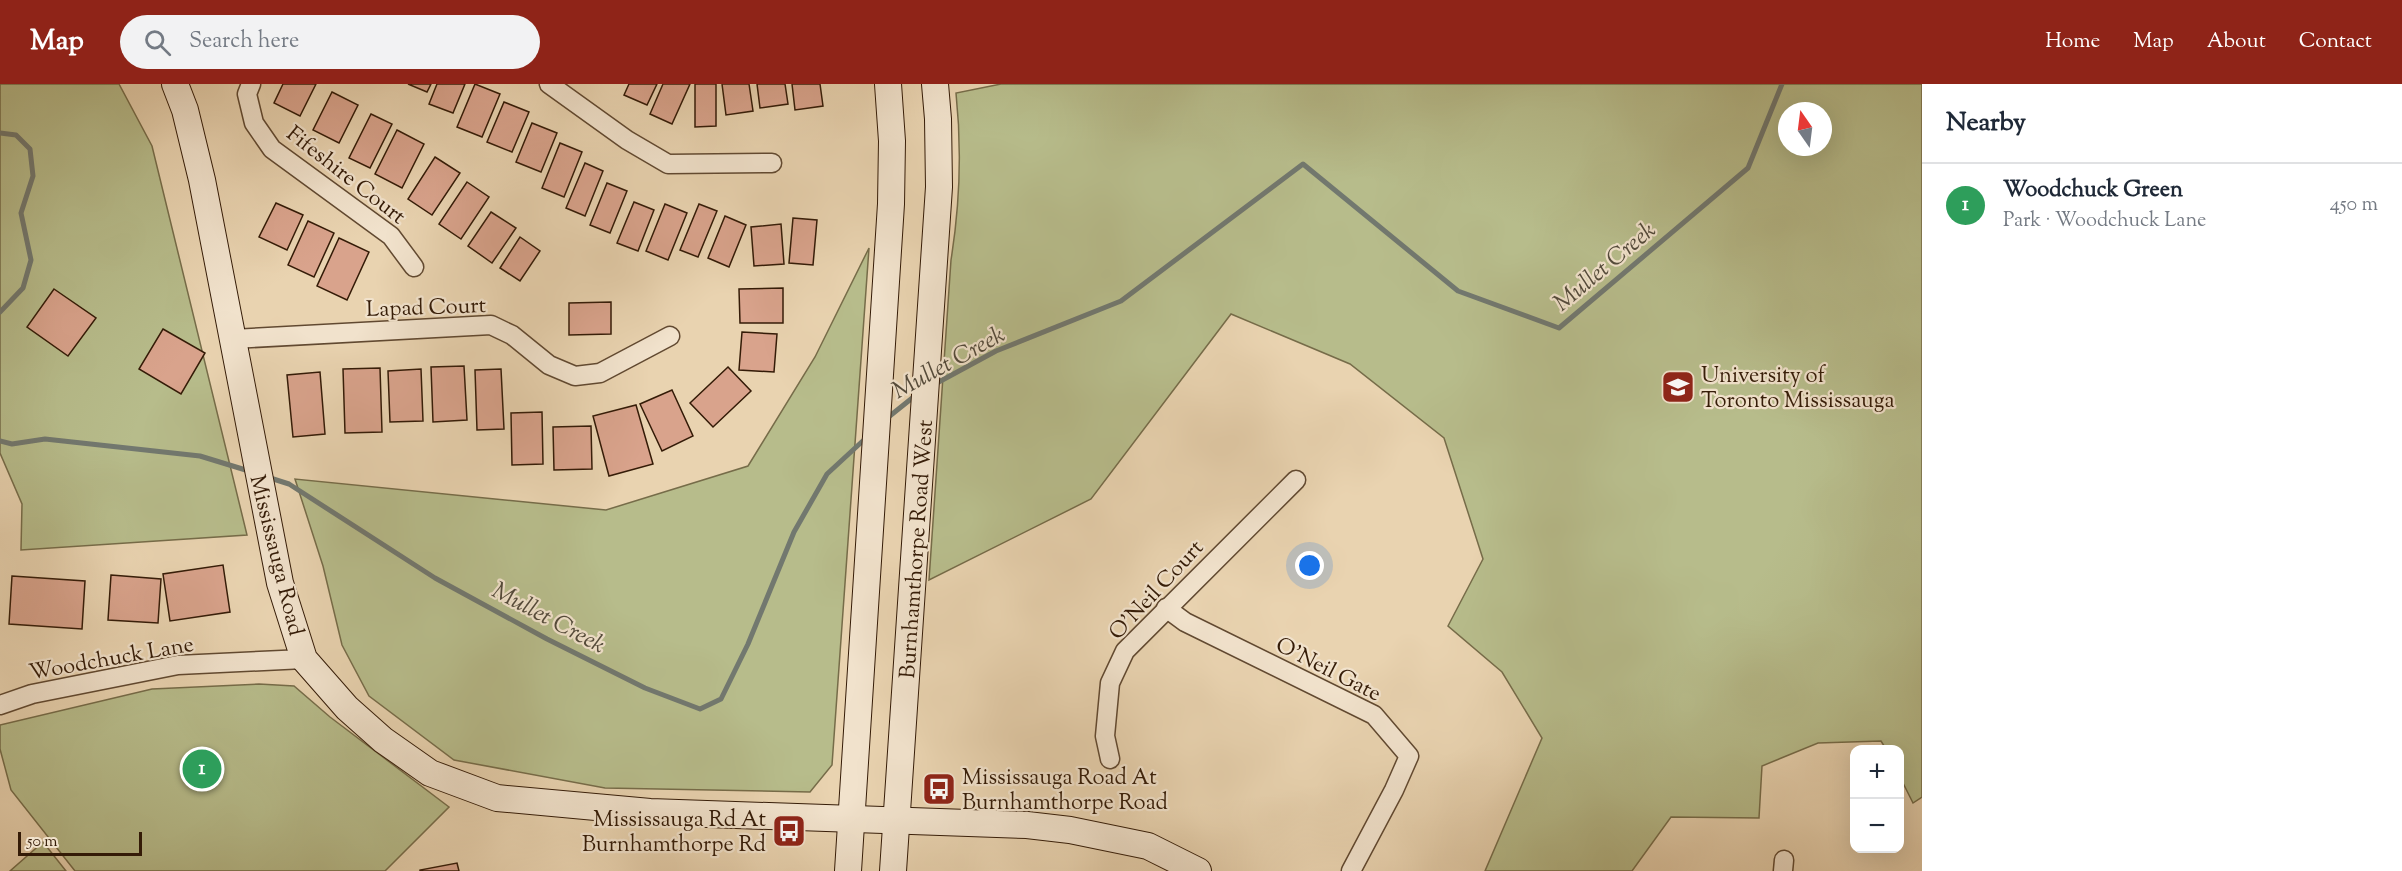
<!DOCTYPE html>
<html lang="en">
<head>
<meta charset="utf-8">
<style>
  :root { --surface:#fff; --page:#f2f2f3; --text:#1f2937; --muted:#747a83; --line:#e0e1e3; --accent:#8f2418 }
  body { margin:0; font-family:"Sorts Mill Goudy",serif; background:var(--page); color:var(--text) }
  .controls { position:absolute; right:18px; bottom:18px; display:grid; overflow:hidden; border-radius:12px; box-shadow:0 6px 24px #0002 }
  .controls button { width:54px; height:54px; display:grid; place-items:center; padding:0; border:0; border-bottom:2px solid var(--line); background:var(--surface); color:var(--text); font:30px sans-serif }
  .compass { position:absolute; left:1778px; top:18px; width:54px; height:54px; border-radius:50%; background:var(--surface); box-shadow:0 6px 24px #0002; rotate:346deg }
  .scale { position:absolute; left:18px; bottom:15px; width:124px; box-sizing:border-box; padding-left:6px; border:3px solid #341b07; border-top:0; font-size:16px; line-height:21px; white-space:nowrap; color:#341b07; -webkit-text-stroke:4px #f1e2cc; paint-order:stroke }
  .you { position:absolute; left:1310px; top:482px; width:21px; height:21px; margin:-15px; border:4px solid #fff; border-radius:50%; background:#1a73e8; box-shadow:0 0 0 9px #1a73e833 }
  .badge { display:grid; place-items:center; width:39px; height:39px; border-radius:50%; background:var(--accent); color:#fff; font-size:20px; font-weight:700 }
  .pin { position:absolute; translate:-50% -50%; border:3px solid #fff; box-shadow:0 2px 6px #0006 }
  .list { margin:0; padding:0; list-style:none }
  h2 { display:flex; justify-content:space-between; align-items:center; height:78px; margin:0; padding:0 24px; font-size:26px }
  h2 small { font-size:20px; font-weight:400; color:var(--muted) }
  .list li { display:grid; grid-template-columns:39px 1fr auto; gap:18px; align-items:center; box-sizing:border-box; height:84px; padding:0 24px; border-top:2px solid var(--line) }
  .list b { display:block; font-size:22px; white-space:nowrap }
  .list p { margin:0; font-size:20px; white-space:nowrap; color:var(--muted) }
  .list em { font-size:20px; font-style:normal; color:var(--muted) }
  .icon { flex:none; width:33px; height:33px; fill:none; stroke:currentColor; stroke-width:2; stroke-linecap:round; stroke-linejoin:round }
  .map { position:relative; flex:none; width:1922px; height:787px; overflow:hidden }
  header { display:flex; align-items:center; gap:36px; box-sizing:border-box; height:84px; padding:0 30px; background:var(--accent); color:#fff }
  header strong { font-size:28px }
  nav { display:flex; gap:33px; margin-inline-start:auto; font-size:21px }
  .search { width:420px; height:54px; background:var(--page); display:flex; align-items:center; gap:15px; box-sizing:border-box; padding:0 21px; border-radius:33px; color:var(--muted); font-size:22px }
  main { display:flex }
  aside { flex:1; background:var(--surface) }
  .map>svg:first-child { display:block }
  .green { fill:#b7bc8b; stroke:#766c49; stroke-width:1.5; fill-rule:evenodd }
  .lines { fill:none; stroke-linecap:round; stroke-linejoin:round }
  .stream { stroke:#72786f; stroke-width:5 }
  .building { fill:#d9a38c; stroke:#341b07; stroke-width:1.5 }
  .minor-casing { stroke:#614931; stroke-width:21 }
  .secondary-casing { stroke:#341b07; stroke-width:28 }
  .minor { stroke:#f1e2cc; stroke-width:18 }
  .secondary { stroke:#f1e2cc; stroke-width:26 }
  .labels { text-anchor:middle; stroke-width:4.5; stroke-linejoin:round; paint-order:stroke }
  .street-label { font-size:22px; fill:#341b07; stroke:#f1e2cc }
  .poi-label { font-size:22px; fill:#341b07; stroke:#f1e2cc; text-anchor:start }
  .water-label { font-size:24px; font-style:italic; fill:#534a3b; stroke:#f1e2cc }
</style>
</head>
<body>
<header>
<strong>Map</strong>
<div class="search"><svg class="icon" aria-label="search" viewBox="0 0 24 24"><circle cx="10" cy="10" r="6"/><path d="M15 15l6 6"/></svg>Search here</div>
<nav><a>Home</a><a>Map</a><a>About</a><a>Contact</a></nav>
</header>
<main>
<div class="map">
<svg width="1922" height="787" viewBox="0 0 1922 787">
  <rect width="100%" height="100%" fill="#e9d3b0"/>
  <filter id="stains"><feTurbulence type="fractalNoise" baseFrequency=".00333" numOctaves="4"/><feColorMatrix values="0 0 0 0 .2 0 0 0 0 .09 0 0 0 0 .02 0 0 0 .5 -.17"/></filter>
  <radialGradient id="worn" r=".72"><stop offset=".6" stop-color="#630" stop-opacity="0"/><stop offset="1" stop-color="#630" stop-opacity=".3"/></radialGradient>
  <g class="green">
    <path d="M0,0h119l33,62 95,389 -226,15 1,-46 -22,-51z"/>
    <path d="M1001,0h921v713l-9,6 -13,-26v-27l-14,-1 -5,-8 -63,2 -56,23 -3,52 -88,-1 -39,54h-147l57,-133 -40,-66 -54,-46 35,-67 -39,-121 -94,-74 -119,-50 -140,185 -162,81 22,-320c9,-56 11,-110 5,-167zM1787,27h36v36h-36z"/>
    <path d="M869,164l-37,517 -22,27 -205,-4 -151,-28 -85,-64 -27,-51 -19,-79 -28,-87 311,31 142,-44 67,-109z"/>
    <path d="M259,600l35,2 36,31 119,90 -64,64h-310l-64,-81 -11,-41v-24l152,-36z"/>
    <path d="M43,758l23,29h-56z"/>
  </g>
  <g class="lines">
    <g class="stream">
      <path d="M0,49l16,2 14,14 3,27 -12,37 10,47 -8,28 -23,24"/>
      <path d="M935,300l61,-33 125,-50 182,-137 155,127 101,37 189,-160 34,-84"/>
      <path d="M886,335l30,-24"/>
      <path d="M0,357l12,3 33,-5 155,17 49,15"/>
      <path d="M267,393l22,7 146,94 112,61 98,49 55,21 21,-10 27,-55 46,-112 33,-58 39,-36"/>
    </g>
  </g>
  <g class="building">
    <path d="M283,0h33l-16,32 -26,-13z"/>
    <path d="M408,0h23l-4,8z"/>
    <path d="M437,0h28l-12,29 -24,-9z"/>
    <path d="M475,0l25,10 -18,43 -25,-10z"/>
    <path d="M629,0h28l-10,21 -23,-10z"/>
    <path d="M663,0h27l-18,40 -22,-10z"/>
    <path d="M695,0h21v42l-21,1z"/>
    <path d="M722,0h27l4,27 -27,4z"/>
    <path d="M757,0h28l3,20 -28,4z"/>
    <path d="M792,0h28l3,22 -28,4z"/>
    <path d="M332,8l26,13 -19,38 -26,-13z"/>
    <path d="M504,18l25,10 -17,40 -25,-10z"/>
    <path d="M371,30l21,10 -22,44 -21,-10z"/>
    <path d="M532,39l25,10 -16,39 -25,-10z"/>
    <path d="M397,46l27,14 -22,44 -27,-14z"/>
    <path d="M560,59l22,9 -18,45 -22,-9z"/>
    <path d="M435,73l25,16 -28,42 -24,-16z"/>
    <path d="M585,79l18,8 -18,45 -19,-8z"/>
    <path d="M467,98l22,15 -28,42 -22,-15z"/>
    <path d="M607,99l20,8 -17,42 -20,-8z"/>
    <path d="M634,118l20,8 -16,41 -21,-8z"/>
    <path d="M276,119l27,12 -16,35 -28,-13z"/>
    <path d="M665,120l22,9 -19,47 -22,-9z"/>
    <path d="M699,120l18,7 -19,46 -18,-7z"/>
    <path d="M491,128l25,16 -24,35 -24,-17z"/>
    <path d="M725,132l21,9 -17,42 -21,-9z"/>
    <path d="M793,134l24,2 -4,45 -24,-2z"/>
    <path d="M308,137l26,12 -20,44 -26,-12z"/>
    <path d="M781,140l3,40 -30,2 -3,-39z"/>
    <path d="M520,153l20,14 -20,30 -20,-13z"/>
    <path d="M339,154l30,14 -22,48 -30,-14z"/>
    <path d="M783,204v35h-43l-1,-34z"/>
    <path d="M54,205l42,29 -28,38 -41,-29z"/>
    <path d="M611,218v32l-42,1v-32z"/>
    <path d="M163,245l42,24 -24,41 -42,-25z"/>
    <path d="M742,248l35,2 -3,38 -35,-2z"/>
    <path d="M464,282l3,54 -34,2 -2,-55z"/>
    <path d="M728,283l23,24 -38,36 -23,-24z"/>
    <path d="M380,284l2,64 -37,1 -2,-64z"/>
    <path d="M421,285l2,52 -33,1 -2,-51z"/>
    <path d="M501,285l3,60 -27,1 -2,-60z"/>
    <path d="M320,288l5,62 -32,3 -6,-62z"/>
    <path d="M672,306l21,46 -31,15 -22,-47z"/>
    <path d="M636,321l17,59 -44,12 -16,-60z"/>
    <path d="M542,328l1,52 -31,1 -1,-52z"/>
    <path d="M591,342l1,43 -38,1 -1,-43z"/>
    <path d="M223,481l7,47 -60,9 -7,-47z"/>
    <path d="M111,491l50,4 -3,44 -50,-3z"/>
    <path d="M12,492l73,5 -3,48 -73,-5z"/>
    <path d="M457,779l2,8h-39v-1z"/>
  </g>
  <g class="lines">
    <g class="minor-casing">
      <g id="minor">
        <path d="M251,0l-4,10 7,29 18,26 119,87 23,31"/>
        <path d="M549,0l78,56 41,24 104,-1"/>
        <path d="M233,255l258,-14 21,10 37,30 26,11 25,-3 70,-37"/>
        <path d="M1166,524l19,14 189,93 35,41 -15,34 -43,81"/>
        <path d="M0,621l32,-11 146,-29 126,-6"/>
        <path d="M1110,675l-5,-23 5,-53 15,-32 171,-171"/>
        <path d="M1783,787l1,-11"/>
      </g>
    </g>
    <g class="secondary-casing">
      <g id="secondary">
        <path d="M175,0l10,26 17,70 78,403 24,76 43,49 36,32 47,33 67,25 153,14 377,13 43,5 78,16 50,25"/>
        <path d="M848,787l43,-667 1,-63 -4,-57"/>
        <path d="M893,787l46,-684 -1,-68 -3,-35"/>
      </g>
    </g>
    <use href="#minor" class="minor"/>
    <use href="#secondary" class="secondary"/>
  </g>
  <defs>
    <g id="university-square" transform="scale(1.725)"><rect x="-9" y="-9" width="18" height="18" rx="4" fill="#8f2418" stroke="#f1e2cc"/><path d="M0-5L7-2L0 1L-7-2ZM-4 1L0 2.5L4 1V4Q0 6-4 4Z" fill="#fff"/></g>
    <g id="bus-square" transform="scale(1.725)"><rect x="-9" y="-9" width="18" height="18" rx="4" fill="#8f2418" stroke="#f1e2cc"/><path d="M-5-6H5V4H4V6H2V4H-2V6H-4V4H-5ZM-3.5-4V0h7V-4ZM-3.5 1.2v1.5H-2V1.2ZM2 1.2v1.5H3.5V1.2Z" fill="#fff"/></g>
  </defs>
  <g fill-rule="evenodd">
    <use href="#university-square" x="1678" y="303"/>
    <use href="#bus-square" x="939" y="705"/>
    <use href="#bus-square" x="789" y="747"/>
  </g>
  <g class="labels">
    <g class="street-label">
      <text transform="translate(347 90) rotate(38)" y="8">Fifeshire Court</text>
      <text transform="translate(426 222) rotate(-2)" y="8">Lapad Court</text>
      <text transform="translate(915 465) rotate(-86)" y="8">Burnhamthorpe Road West</text>
      <text transform="translate(278 471) rotate(76)" y="8">Mississauga Road</text>
      <text transform="translate(1155 505) rotate(-47)" y="8">O'Neil Court</text>
      <text transform="translate(111 573) rotate(-10)" y="8">Woodchuck Lane</text>
      <text transform="translate(1329 584) rotate(27)" y="8">O'Neil Gate</text>
    </g>
    <g class="poi-label">
      <text x="1701" y="298">University of<tspan x="1701" dy="25">Toronto Mississauga</tspan></text>
      <text x="962" y="700">Mississauga Road At<tspan x="962" dy="25">Burnhamthorpe Road</tspan></text>
      <text x="766" y="742" text-anchor="end">Mississauga Rd At<tspan x="766" dy="25">Burnhamthorpe Rd</tspan></text>
    </g>
    <g class="water-label">
      <text transform="translate(1604 182) rotate(-40)" y="8">Mullet Creek</text>
      <text transform="translate(948 278) rotate(-29)" y="8">Mullet Creek</text>
      <text transform="translate(549 533) rotate(28)" y="8">Mullet Creek</text>
    </g>
  </g>
  <rect width="100%" height="100%" filter="url(#stains)"/>
  <rect width="100%" height="100%" fill="url(#worn)"/>
</svg>
<div class="controls">
<button>+</button>
<button>−</button>
</div>
<svg class="compass" viewBox="-18 -18 36 36"><path d="M0-13l5 13h-10z" fill="#e53935"/><path d="M0 13l5-13h-10z" fill="#747a83"/></svg>
<div class="scale">50 m</div>
<div class="you"></div>
<div class="pin badge" style="left:202px;top:685px;background:#2e9e5b">1</div>
</div>
<aside>
<h2>Nearby<small></small></h2>
<ul class="list">
<li><span class="badge" style="background:#2e9e5b">1</span><div><b>Woodchuck Green</b><p>Park · Woodchuck Lane</p></div><em>450 m</em></li>
</ul>
</aside>
</main>
</body>
</html>
